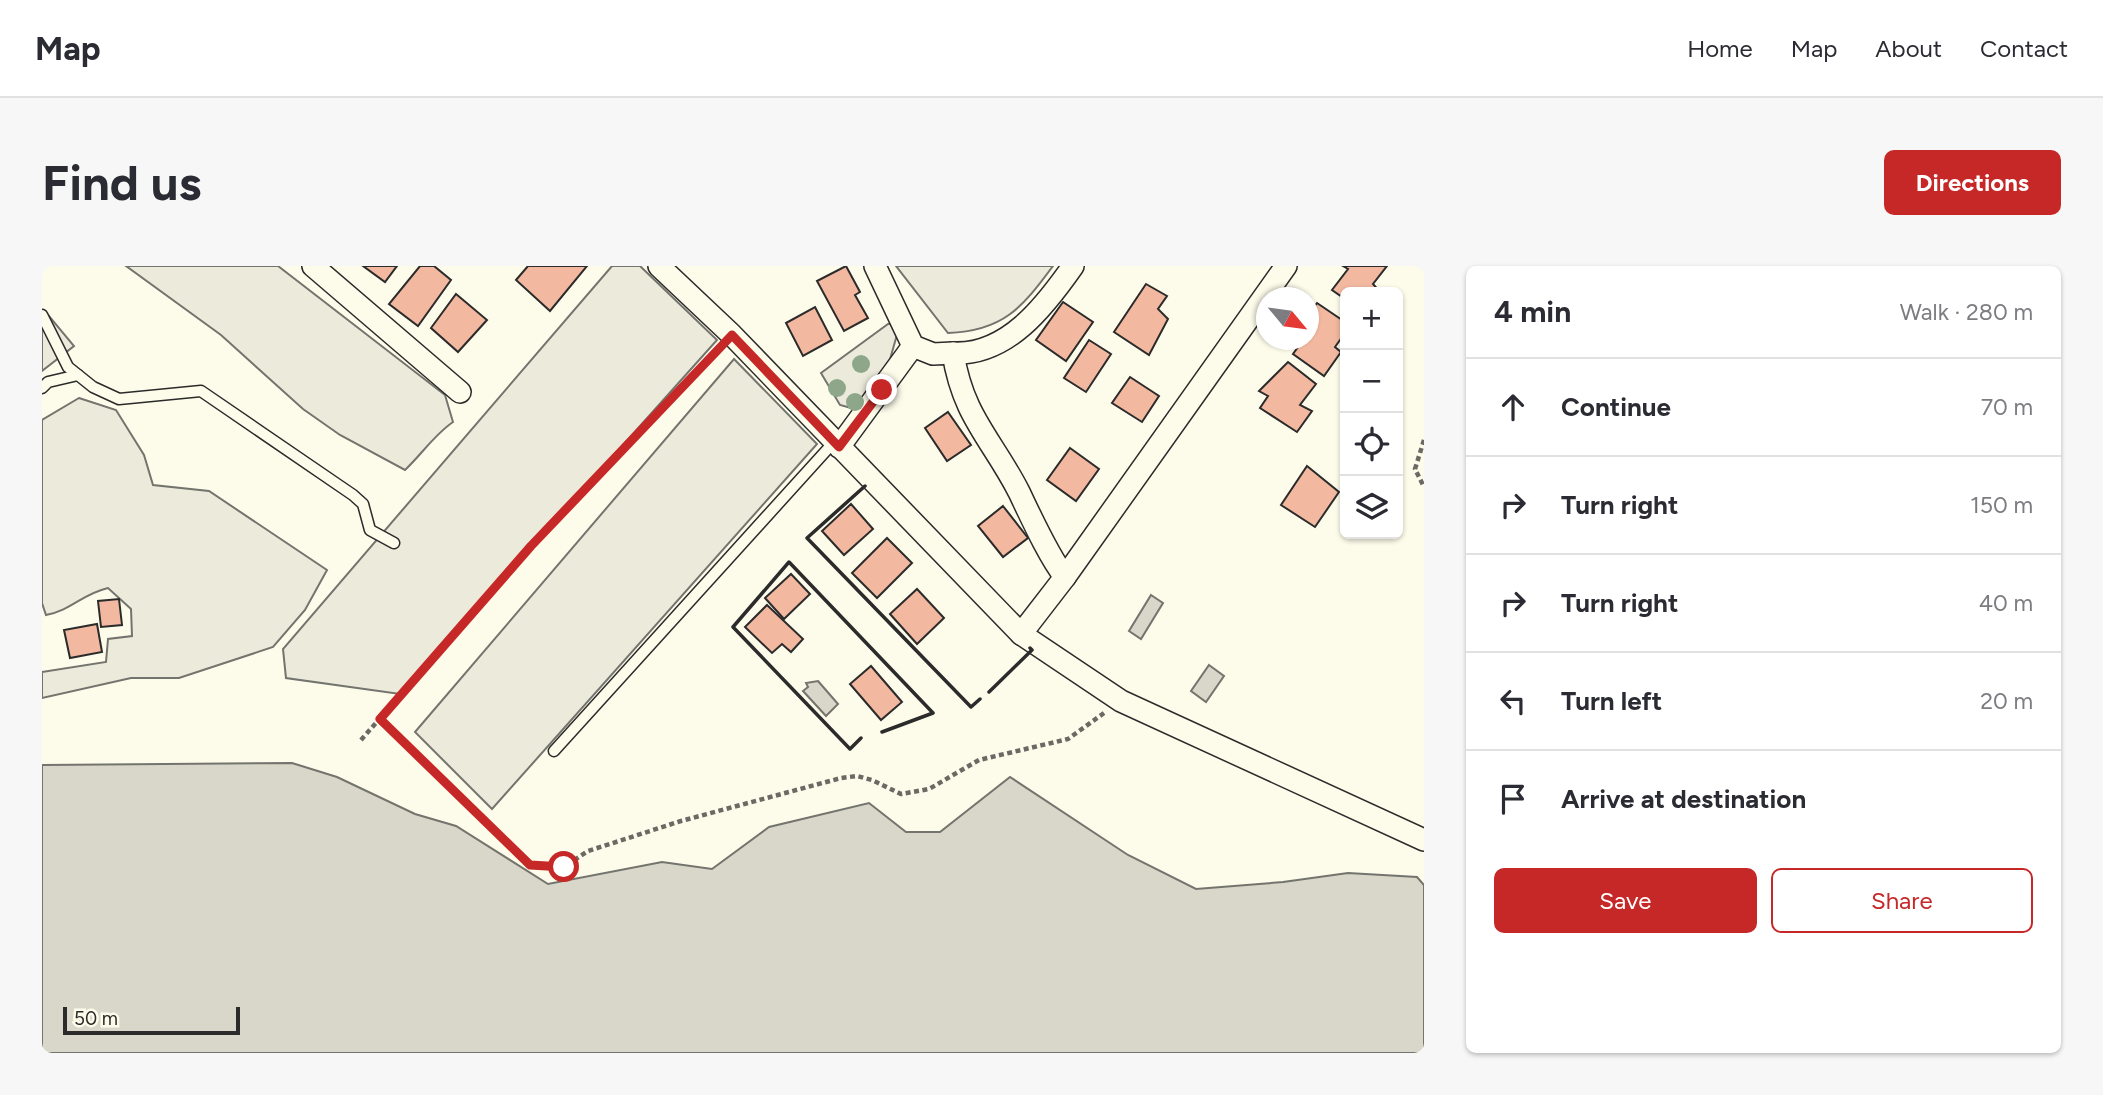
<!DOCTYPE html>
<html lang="en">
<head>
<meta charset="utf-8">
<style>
  :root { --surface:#fff; --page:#f7f7f7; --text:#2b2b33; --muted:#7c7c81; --line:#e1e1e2; --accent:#c62828 }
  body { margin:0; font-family:Figtree,sans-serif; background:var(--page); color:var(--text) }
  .controls { position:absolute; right:21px; top:21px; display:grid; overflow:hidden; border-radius:10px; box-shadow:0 2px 5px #0004 }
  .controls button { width:63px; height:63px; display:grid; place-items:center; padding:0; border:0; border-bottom:2px solid var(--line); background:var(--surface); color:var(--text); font:35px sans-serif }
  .compass { position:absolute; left:1214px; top:21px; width:63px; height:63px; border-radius:50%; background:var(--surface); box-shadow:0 2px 5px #0004; rotate:119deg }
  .scale { position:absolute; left:21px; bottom:18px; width:177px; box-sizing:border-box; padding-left:7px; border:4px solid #2b2b2b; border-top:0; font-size:19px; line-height:24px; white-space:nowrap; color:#2b2b2b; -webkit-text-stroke:5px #fdfbea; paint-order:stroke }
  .stop { position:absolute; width:21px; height:21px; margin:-16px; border:5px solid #c62828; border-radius:50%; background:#fff }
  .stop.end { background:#c62828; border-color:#fff; box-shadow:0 2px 7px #0008 }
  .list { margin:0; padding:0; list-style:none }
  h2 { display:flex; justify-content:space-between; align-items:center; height:91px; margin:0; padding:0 28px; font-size:30px }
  h2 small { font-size:23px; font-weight:400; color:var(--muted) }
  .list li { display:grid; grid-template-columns:46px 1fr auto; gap:21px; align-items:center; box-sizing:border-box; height:98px; padding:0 28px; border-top:2px solid var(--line) }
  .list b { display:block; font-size:26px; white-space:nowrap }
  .list em { font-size:23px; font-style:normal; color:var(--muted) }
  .actions { display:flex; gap:14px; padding:21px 28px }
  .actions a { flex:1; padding:16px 0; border:2px solid var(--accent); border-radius:10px; text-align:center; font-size:24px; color:var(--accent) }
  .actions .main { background:var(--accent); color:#fff }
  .icon { flex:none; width:38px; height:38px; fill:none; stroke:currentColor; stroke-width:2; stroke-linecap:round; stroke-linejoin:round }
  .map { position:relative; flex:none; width:1382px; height:787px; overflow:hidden; border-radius:10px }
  header { display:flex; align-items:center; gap:42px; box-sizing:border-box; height:98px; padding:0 35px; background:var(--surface); border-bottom:2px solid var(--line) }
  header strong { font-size:33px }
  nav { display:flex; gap:38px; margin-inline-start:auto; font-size:24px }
  .intro { display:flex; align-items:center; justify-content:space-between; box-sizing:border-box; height:168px; padding:0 42px }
  h1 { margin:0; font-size:49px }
  .button { padding:18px 32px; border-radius:10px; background:var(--accent); color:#fff; font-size:24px; font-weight:700 }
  main { display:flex; gap:42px; padding:0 42px }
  aside { flex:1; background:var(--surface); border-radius:10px; box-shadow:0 2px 5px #0004 }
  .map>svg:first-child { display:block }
  .green { fill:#ecebdb; stroke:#74746e; stroke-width:2 }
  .water { fill:#d8d7c9; stroke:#74746e; stroke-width:2 }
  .building { fill:#f2b8a0; stroke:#2b2b2b; stroke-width:2 }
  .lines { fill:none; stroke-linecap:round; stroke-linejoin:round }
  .service-casing { stroke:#2b2b2b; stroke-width:13 }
  .minor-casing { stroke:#2b2b2b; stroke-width:24 }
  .path { stroke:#6a6964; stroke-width:4.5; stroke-dasharray:5 3.5; stroke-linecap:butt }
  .service { stroke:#fdfbea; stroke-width:10 }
  .minor { stroke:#fdfbea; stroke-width:21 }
  .wall { stroke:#2b2b2b; stroke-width:3.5 }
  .tree { fill:#8ea78a }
  .route { stroke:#c62828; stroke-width:9 }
</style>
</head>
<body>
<header>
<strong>Map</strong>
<nav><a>Home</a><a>Map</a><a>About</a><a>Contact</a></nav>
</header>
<div class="intro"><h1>Find us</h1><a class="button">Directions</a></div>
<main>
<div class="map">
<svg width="1382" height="787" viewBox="0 0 1382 787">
  <rect width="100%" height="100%" fill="#fdfbea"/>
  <g class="green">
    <path d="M84,0h152l167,129 8,27c-19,13 -31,32 -48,48l-65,-35 -37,-26 -82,-74z"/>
    <path d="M570,0h28l77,74 -317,354 -114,-16 -3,-29z"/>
    <path d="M854,0h157c-31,42 -50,65 -105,67z"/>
    <path d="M0,46l7,4 25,30 -32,25z"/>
    <path d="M846,58h12l-13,46 -32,39 -15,-4 -19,-32z"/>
    <path d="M692,93l83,85 -325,365 -77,-77z"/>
    <path d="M37,132l37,12 28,45 9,30 56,6 118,79 -22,40 -32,37 -94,31h-48l-89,20v-26l64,-10 2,-23 24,-3 -1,-27 -23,-21c-26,6 -36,22 -62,27l-4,-12v-183z"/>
  </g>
  <g class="water">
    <path d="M1109,329l12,8 -22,36 -12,-8z"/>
    <path d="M1167,399l15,11 -18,26 -15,-11z"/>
    <path d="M776,415l20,23 -12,12 -23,-25 5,-4 -2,-4z"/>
    <path d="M250,497l45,14 78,37 41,12 92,58 114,-22 50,7 57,-42 100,-24 37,29h34l70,-55 118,78 68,34 87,-7 65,-9 69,4 7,8v168h-1382v-288z"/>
  </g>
  <g class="building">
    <path d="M321,0h34l-12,16z"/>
    <path d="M378,0h14l17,14 -33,46 -29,-22z"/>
    <path d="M486,0h59l-37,45 -34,-31z"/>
    <path d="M804,0l14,26 -5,3 13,23 -24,13 -27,-50z"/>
    <path d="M1301,0h44l-14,18 7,8h-35v7l-13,-9 16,-21z"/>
    <path d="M1104,18l21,12 -9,13 10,10 -19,36 -35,-23z"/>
    <path d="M414,28l31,26 -29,32 -27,-24z"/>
    <path d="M1021,36l30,20 -27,39 -30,-21z"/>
    <path d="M1275,37l28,19v11l-10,14 6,5 -17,24 -31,-22 10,-14h5v-25z"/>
    <path d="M773,41l17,33 -29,16 -17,-33z"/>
    <path d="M1047,74l22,14 -25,38 -22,-14z"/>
    <path d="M1246,96l28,22 -16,21 12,6 -15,21 -37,-24 8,-12 -9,-5z"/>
    <path d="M1088,111l29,19 -17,26 -30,-19z"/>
    <path d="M906,146l23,33 -24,16 -22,-33z"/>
    <path d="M1028,182l29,21 -23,32 -29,-21z"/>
    <path d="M1265,200l32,26 -24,35 -34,-22z"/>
    <path d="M809,238l22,25 -29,26 -22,-24z"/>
    <path d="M961,240l25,32 -25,19 -25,-31z"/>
    <path d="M845,272l25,25 -35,35 -25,-25z"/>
    <path d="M749,308l19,20 -26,25 -19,-21z"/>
    <path d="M875,323l27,29 -27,26 -27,-30z"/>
    <path d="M77,333l3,26 -21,2 -3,-26z"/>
    <path d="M725,339l36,34 -12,13 -9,-8 -10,9 -27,-26z"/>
    <path d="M55,358l5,28 -32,6 -6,-28z"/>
    <path d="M829,400l31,36 -21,18 -31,-36z"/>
  </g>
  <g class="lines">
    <g class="service-casing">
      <g id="service">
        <path d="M0,49l26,52 25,20 26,12 82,-8 152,104 10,9 7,26 24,13"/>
        <path d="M0,122l6,-6 30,-7"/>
        <path d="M512,485l280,-309"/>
      </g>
    </g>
    <g class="minor-casing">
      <g id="minor">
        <path d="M271,0l147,126"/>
        <path d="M617,0l73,69 289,299 100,67 303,139"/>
        <path d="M833,0l38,80 20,8 20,-1c10,64 39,86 66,139 12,25 30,65 46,85"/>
        <path d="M911,87c54,3 92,-47 120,-87"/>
        <path d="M797,181l74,-101"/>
        <path d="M979,368l44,-57 221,-311"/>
      </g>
    </g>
    <g class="path">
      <path d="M1382,174l-9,29 9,18"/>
      <path d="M338,454l150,145 34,2 24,-16 93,-30 160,-43 16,-2 15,4 29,14 28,-5 50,-29 89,-21 36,-26"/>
      <path d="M319,474l170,-194 186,-195"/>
    </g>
    <use href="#service" class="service"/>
    <use href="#minor" class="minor"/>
    <g class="wall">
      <path d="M823,220l-58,52 164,169 9,-8"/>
      <path d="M947,426l43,-42 -2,-2"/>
      <path d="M819,472l-11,11 -117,-122 56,-65 144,151 -51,19"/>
    </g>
  </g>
  <g class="tree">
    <circle cx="819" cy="98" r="9"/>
    <circle cx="795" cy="122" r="9"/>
    <circle cx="813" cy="136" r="9"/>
  </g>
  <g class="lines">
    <path class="route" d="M522,601l-34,-2 -150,-146 151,-173 201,-211 107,112 43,-57"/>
  </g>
</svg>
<div class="controls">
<button>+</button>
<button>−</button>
<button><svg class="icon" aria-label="locate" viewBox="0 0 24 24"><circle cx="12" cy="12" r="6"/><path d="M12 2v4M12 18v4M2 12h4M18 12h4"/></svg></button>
<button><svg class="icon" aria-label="layers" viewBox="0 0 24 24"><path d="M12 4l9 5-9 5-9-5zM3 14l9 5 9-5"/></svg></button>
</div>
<svg class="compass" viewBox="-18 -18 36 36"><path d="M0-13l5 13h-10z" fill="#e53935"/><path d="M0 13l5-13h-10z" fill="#7c7c81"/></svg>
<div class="scale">50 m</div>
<div class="stop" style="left:522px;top:601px"></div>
<div class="stop end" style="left:840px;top:124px"></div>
</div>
<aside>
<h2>4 min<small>Walk · 280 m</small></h2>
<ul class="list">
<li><svg class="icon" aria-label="ahead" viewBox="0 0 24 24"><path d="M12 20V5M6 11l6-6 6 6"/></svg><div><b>Continue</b></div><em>70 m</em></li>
<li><svg class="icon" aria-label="right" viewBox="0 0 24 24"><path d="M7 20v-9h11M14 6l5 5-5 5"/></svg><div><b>Turn right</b></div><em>150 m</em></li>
<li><svg class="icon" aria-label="right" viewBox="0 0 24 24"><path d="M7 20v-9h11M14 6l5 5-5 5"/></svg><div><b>Turn right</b></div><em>40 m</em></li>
<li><svg class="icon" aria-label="left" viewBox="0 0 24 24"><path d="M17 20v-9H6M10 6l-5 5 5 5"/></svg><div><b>Turn left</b></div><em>20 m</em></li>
<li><svg class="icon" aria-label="arrive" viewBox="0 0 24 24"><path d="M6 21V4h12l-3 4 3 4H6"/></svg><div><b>Arrive at destination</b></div></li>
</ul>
<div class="actions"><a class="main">Save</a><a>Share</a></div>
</aside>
</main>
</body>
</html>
